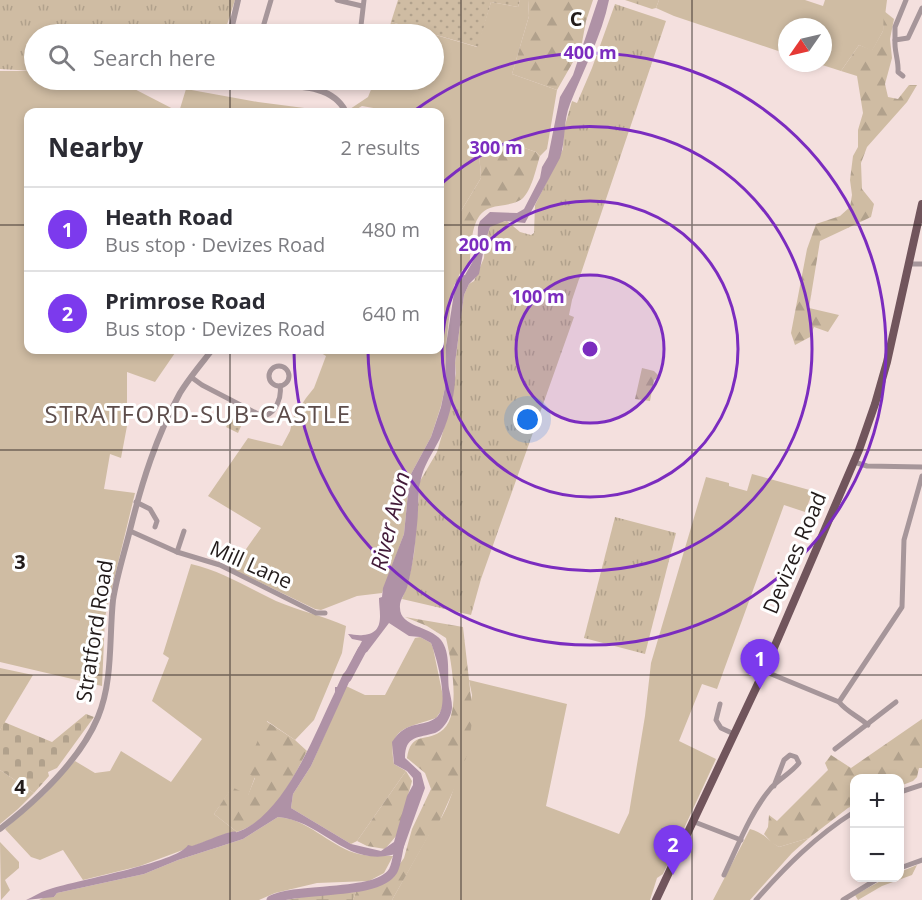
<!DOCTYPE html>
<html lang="en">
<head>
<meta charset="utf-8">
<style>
  :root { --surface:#fff; --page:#f2f2f3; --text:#2b2b33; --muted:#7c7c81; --line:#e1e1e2; --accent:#7c3aed }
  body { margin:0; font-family:"Open Sans",sans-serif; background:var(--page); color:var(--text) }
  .controls { position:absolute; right:18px; bottom:18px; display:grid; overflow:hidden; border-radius:12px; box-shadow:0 3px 9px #0003 }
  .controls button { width:54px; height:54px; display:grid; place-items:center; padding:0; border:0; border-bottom:2px solid var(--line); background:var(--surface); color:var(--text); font:30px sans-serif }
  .compass { position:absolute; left:778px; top:18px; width:54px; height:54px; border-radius:50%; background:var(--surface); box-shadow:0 3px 9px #0003; rotate:236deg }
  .you { position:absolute; left:528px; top:420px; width:21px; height:21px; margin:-15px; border:4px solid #fff; border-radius:50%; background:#1a73e8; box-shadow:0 0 0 9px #1a73e833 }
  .badge { display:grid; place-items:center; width:39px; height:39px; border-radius:50%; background:var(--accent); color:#fff; font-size:20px; font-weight:700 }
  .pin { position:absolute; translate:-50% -50px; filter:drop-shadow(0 2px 3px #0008) }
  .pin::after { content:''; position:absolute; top:32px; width:21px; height:18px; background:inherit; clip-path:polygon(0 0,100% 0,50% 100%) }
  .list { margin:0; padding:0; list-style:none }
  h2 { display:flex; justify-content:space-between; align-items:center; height:78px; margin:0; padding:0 24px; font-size:26px }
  h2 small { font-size:20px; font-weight:400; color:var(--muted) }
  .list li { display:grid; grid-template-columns:39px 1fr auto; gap:18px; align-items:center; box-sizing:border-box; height:84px; padding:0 24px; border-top:2px solid var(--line) }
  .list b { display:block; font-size:22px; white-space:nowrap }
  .list p { margin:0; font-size:20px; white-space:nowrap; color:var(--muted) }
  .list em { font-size:20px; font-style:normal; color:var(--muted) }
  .icon { flex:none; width:33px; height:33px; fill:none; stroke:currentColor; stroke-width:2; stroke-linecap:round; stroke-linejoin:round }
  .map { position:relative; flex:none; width:922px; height:900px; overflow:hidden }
  .search { position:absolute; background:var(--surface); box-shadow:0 3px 9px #0003; left:24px; top:24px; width:420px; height:66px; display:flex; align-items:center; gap:15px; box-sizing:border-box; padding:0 21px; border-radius:33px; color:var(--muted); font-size:22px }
  .panel { position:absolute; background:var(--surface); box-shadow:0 3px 9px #0003; left:24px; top:108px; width:420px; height:246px; border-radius:12px }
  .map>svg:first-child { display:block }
  .grass { fill:#cfbca3 }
  .forest { fill:url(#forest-firs) }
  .wetland { fill:url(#wetland-marsh) }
  .cemetery { fill:url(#cemetery-stones) }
  .park { fill:url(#park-tufts) }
  .garden { fill:url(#garden-dots) }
  .water { fill:#af92a6 }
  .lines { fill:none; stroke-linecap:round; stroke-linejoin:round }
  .river { stroke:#af92a6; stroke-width:9 }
  .minor { stroke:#a6969a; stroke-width:5 }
  .tertiary { stroke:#a6969a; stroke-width:6 }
  .primary { stroke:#71555c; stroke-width:8 }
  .grid { fill:none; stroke:#221b1a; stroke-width:1.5; stroke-opacity:0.55 }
  .ring { fill:none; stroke:#7b2cbf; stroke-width:3 }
  .labels { text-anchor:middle; stroke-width:6; stroke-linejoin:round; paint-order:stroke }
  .street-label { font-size:21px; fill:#221b1a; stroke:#fff }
  .water-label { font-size:22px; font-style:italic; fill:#421a38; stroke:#fff }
  .quarter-label { font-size:24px; letter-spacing:1.5px; fill:#5c4c4a; stroke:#fff }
  .grid-label { font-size:20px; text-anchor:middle; font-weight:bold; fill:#221b1a; stroke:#fff; stroke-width:6; stroke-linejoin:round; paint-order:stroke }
  .centre { fill:#7b2cbf; stroke:#fff; stroke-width:3 }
  .ring-label { font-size:18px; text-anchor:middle; font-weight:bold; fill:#7b2cbf; stroke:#fff; stroke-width:6; stroke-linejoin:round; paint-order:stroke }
</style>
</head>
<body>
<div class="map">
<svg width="922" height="900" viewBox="0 0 922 900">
  <defs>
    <pattern id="forest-firs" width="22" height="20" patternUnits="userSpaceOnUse" patternTransform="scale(1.5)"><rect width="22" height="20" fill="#cfbca3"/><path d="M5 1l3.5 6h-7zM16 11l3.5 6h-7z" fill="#b1a18c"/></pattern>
    <pattern id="wetland-marsh" width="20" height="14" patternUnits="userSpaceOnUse" patternTransform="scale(1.5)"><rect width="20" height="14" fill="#cfbca3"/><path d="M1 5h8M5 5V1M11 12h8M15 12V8" fill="none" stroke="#b1a18c"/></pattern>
    <pattern id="cemetery-stones" width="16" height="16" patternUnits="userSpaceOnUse" patternTransform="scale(1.5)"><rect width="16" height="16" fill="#cfbca3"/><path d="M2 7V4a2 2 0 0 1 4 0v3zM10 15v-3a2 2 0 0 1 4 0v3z" fill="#b1a18c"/></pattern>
    <pattern id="park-tufts" width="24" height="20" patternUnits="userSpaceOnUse" patternTransform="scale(1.5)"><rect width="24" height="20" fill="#cfbca3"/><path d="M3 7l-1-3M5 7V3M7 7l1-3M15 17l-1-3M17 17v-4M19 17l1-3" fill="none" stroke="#b1a18c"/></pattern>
    <pattern id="garden-dots" width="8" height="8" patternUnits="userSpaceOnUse" patternTransform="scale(1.5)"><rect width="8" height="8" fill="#cfbca3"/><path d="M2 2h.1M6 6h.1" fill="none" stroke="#b1a18c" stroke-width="1.8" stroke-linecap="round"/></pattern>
  </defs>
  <rect width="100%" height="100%" fill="#f4e0de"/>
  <g class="grass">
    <path d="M520,0h8l1,16 -17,58 45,16 -10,59 -7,7 -4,-4 -29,-10 -28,10 2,26 -20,33v60l-7,15 -3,16 -5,43 -1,42 -4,19 -10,31 -20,37 -2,9 -5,51 -22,59 -25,3 -36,14 -6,-1 -83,-40 29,-41 -53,-32 40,-58 34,8 8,-15 3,-13 13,-20 8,-10 12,-32 -10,-6h124v-238h-44l-34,-6 -10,6 -2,-3 18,-12 7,-17h59v-46h-46l3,-12 86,25 14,-45 27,5z"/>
    <path d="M659,0h146l18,6 2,-6h62l-4,31 -11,20 -13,-6 -18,26 -25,-8h7v-36h-36v27l-113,-38 -18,-8z"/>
    <path d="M0,71h34v9h83l62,32 7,-23 72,13 54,7 -1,3h-283v238h149l-22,32 -28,-10v54l-6,32 -11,-4 -6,35 31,4 -30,124 -3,69 -102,-24z"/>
    <path d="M752,474l61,17 -8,21 -21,-7 -67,184 -15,-5 -23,57 37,18 -53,115 -6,4 -7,22h-258l37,-66c30,-28 35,-99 43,-139l-3,-15 98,24 -21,102 73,28 10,-21 16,-97 6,-53 55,-186 23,6v3l18,5z"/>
    <path d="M191,564c31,7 57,24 85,37 24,10 47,15 70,25l-4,27 -28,67 -19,20 -28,-19 -12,56 -7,19 -16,-8 -18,26 23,18h-6l-91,34 -57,14 -20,-30 -23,10 -9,-3 -26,-28 40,-35 30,-33 20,12 15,-2 11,-20 50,31 31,-43 -50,-38 17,-43 -6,-4z"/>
    <path d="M420,637l11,6 2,5 11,53 -3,10 -5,7c-29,10 -49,9 -42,46l12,7 -49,70 -6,3 -60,-36 2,-14 18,-28 35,-80 19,9h20l30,-57z"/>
    <path d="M0,668l33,7 -33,55z"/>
    <path d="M0,770l34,23 -16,16 -18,15z"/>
    <path d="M278,817c30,2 49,27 77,36 12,4 25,3 38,3l-9,17 -15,8 -52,2 -42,10 -16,7h-220l8,-4 7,1 3,-4 87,-19 34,-14 65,-21z"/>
    <path d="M750,829c16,5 16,10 29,18l30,-9 -17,15 -42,47h-37z"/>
    <path d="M0,842l19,20v6l-14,12 5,10 -9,10z"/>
    <path d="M917,865l-5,10 -30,11 -24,14 -3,-5 31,-17h14v-6z"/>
  </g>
  <g class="forest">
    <path d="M528,0h65l-7,21 -5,27 -24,42 -45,-16 17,-58z"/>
    <path d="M884,11l10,8 -4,20 2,19 -7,26 3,13 10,2 11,-14h8l-10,17 -40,45 -6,16 1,26 12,15 -3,13 -51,24 -11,67 30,7 -11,17 -14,-5 -4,10 -15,8 -4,-12 16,-84 9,-25 24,-8 10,-9 2,-12 -2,-15 3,-24 5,-9v-17l5,-17 -6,-37 -16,-5 18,-26 13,5 11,-19z"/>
    <path d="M507,142l29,10 4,4c-4,12 -8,34 -18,43 -10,7 -21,5 -32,9 -21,7 -18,41 -21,59l-8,4v-60l20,-33 -2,-27z"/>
    <path d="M642,368l12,3 6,6 -6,3 -4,21 -15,-2z"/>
    <path d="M405,617l58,10 10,88 -6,40 -13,34 -17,38 -8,8 -37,65h-39l3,-8 33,-13 15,-21 8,-29 19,-40 -6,-16 -18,-15c4,-26 17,-16 33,-26 23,-14 11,-72 6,-94l-19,-12z"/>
    <path d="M922,719v49h-3l-2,9 -4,4 -13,5v-8h-46v27l-6,3 -39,30 -30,9 -7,-4 -8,-9 4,-7 1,-12 8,6 51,-51 -3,-7 6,-8 20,13z"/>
    <path d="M266,721l29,19 12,11c-16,31 -34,69 -70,81l-23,-18 18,-27 16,8 7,-17 -10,-7z"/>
    <path d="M406,771l6,10 -15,54 -12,14 -18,-3 -10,-5z"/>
  </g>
  <g class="wetland">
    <path d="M625,0h34l-3,8 -4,1z"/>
    <path d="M356,892l-3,8h-67l34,-6z"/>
  </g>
  <path class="cemetery" d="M86,714l8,3 -37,51 -9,4 1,4 -15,17 -34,-23v-40l4,-8 48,20z"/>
  <g class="park">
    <path d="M0,0h235l-11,34h-190v37l-34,-2z"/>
    <path d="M615,4l51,17 -94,279 -3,15 5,2 -93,262 -10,36 -69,-16 6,-16 6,-29 6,-73 17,-29 10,-34 9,-45 -1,-10 9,-68 5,-11 5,-3 10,-23 1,-15 5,-16 9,-5 8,-1 13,11 11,3 3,-2 1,-28 28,-56 1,-20 8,-28 5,2 15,-35z"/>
    <path d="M615,517l61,16 -31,121 -61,-16z"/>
  </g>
  <g class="garden">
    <path d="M398,0h122l-2,7 -27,-5 -13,45 -87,-25z"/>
    <path d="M238,405l7,4 -3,2 -5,-3 -5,10 9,5 2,-1 -5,11 -12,-6z"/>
  </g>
  <path class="water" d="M598,0h11c-7,35 -26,71 -39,104 -7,17 -4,36 -10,54l-35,65 -20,-2 -15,6 -5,16 -6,31 -10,10 -5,11 -9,68c2,23 -4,50 -13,71 -6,14 -16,27 -20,41 -5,16 -3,34 -5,50 -2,20 -4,40 -9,59 -2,10 -9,15 -8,24 0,19 30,18 41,32 10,13 6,33 8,49 1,5 3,12 3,18 0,8 -8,23 -17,26 -16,5 -30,2 -30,25l16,15 4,15 -23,64c-55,20 -77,-31 -124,-35l-35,22 -65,21 -34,14 -87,19 -3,4 -28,3c7,-3 14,-8 21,-10 24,-9 131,-27 141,-45l4,1c13,-4 26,-11 39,-14 8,-2 2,2 9,-1 46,-19 74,-96 95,-139v-5h2l6,-13 8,-8 2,1 -3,13 -39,86 -18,28 -2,14 60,36 30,7 13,-9 13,-46 6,-11v-7l-6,-7 -13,-7 -2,-22c16,-24 30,-13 45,-25 13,-12 0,-59 -6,-74l-11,-6 -11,-1 -20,-13 -22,29 -7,3 -3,6 -4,-3 9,-17 -10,-2 -4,-5c5,0 10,2 15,1 23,-2 16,-22 16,-37l3,-1 1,-9 21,-54 5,-51 2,-9 20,-37 10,-30 4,-20 1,-42 10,-65 3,-4 6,-1 12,-21 1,-27 2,-6 10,-9 27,1 7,-4 16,-31 2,-11 6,-10 12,-60 13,-22z"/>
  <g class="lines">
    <g class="river">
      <path d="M347,678l15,-28"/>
      <path d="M271,900c29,-14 106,-3 122,-29 4,-7 5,-20 7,-28"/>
    </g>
    <g class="minor">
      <path d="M337,0l25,6"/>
      <path d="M906,0l-11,27v13l13,-2 14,-30"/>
      <path d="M261,34l10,-34"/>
      <path d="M360,34l4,-34"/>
      <path d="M895,40c-1,11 4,21 3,32l5,4"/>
      <path d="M909,264h13"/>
      <circle cx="279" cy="376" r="10"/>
      <path d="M191,377l11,8 56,29 7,2c11,-4 17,-19 15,-30"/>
      <path d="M854,462l13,4 55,1"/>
      <path d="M136,502l14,7 7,12 -2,6"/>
      <path d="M130,531l47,21 43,13 96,48h9"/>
      <path d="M177,552l7,-21"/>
      <path d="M764,671l75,31 63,-95 2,-67 18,-64"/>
      <path d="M839,702c8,10 19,14 29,23"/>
      <path d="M720,704l-4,16 5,8 13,6"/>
      <path d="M835,749l61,-47"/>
      <path d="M900,792l22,-7"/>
      <path d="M692,821l49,19"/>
      <path d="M900,868l22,-8"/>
      <path d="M724,875c14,-29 26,-62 47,-87 8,-9 20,-15 28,-25l-3,-6 -6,-2 -6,5 -10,26"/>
      <path d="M756,900c30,-34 60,-64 98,-88"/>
      <path d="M843,900l36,-22"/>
    </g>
    <g class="tertiary">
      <path d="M230,34l8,-34"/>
      <path d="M236,80c33,12 91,-6 110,32"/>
      <path d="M0,829c36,-28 80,-69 98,-112 15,-36 11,-78 15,-117 4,-25 11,-46 17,-70 12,-48 26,-93 50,-137 9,-15 21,-29 32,-43"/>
    </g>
    <path class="primary" d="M656,900l108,-229 95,-221 16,-46 12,-42 35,-158"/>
  </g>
  <path class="grid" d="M230,0v34M461,0v900M692,0v900M230,80v32M0,225h28M440,225h482M230,350v550M0,450h922M0,675h922"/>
  <circle cx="590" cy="349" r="74" fill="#7b2cbf" fill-opacity=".12"/>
  <g class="ring">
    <circle cx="590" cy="349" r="74"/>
    <circle cx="590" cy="349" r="148"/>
    <path d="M440 185A222 222 0 1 1 368 351"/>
    <path d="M414 111A296 296 0 1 1 294 352"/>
  </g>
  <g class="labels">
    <g class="street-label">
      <text transform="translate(795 553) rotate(-67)" y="7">Devizes Road</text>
      <text transform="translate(251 565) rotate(24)" y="7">Mill Lane</text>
      <text transform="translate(95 631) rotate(-81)" y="7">Stratford Road</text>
    </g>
    <g class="water-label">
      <text transform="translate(390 521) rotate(-76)" y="8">River Avon</text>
    </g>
    <g class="quarter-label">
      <text x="198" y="423">STRATFORD-SUB-CASTLE</text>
    </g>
  </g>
  <g class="grid-label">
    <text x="576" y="26">C</text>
    <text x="20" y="569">3</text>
    <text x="20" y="794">4</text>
  </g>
  <circle cx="590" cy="349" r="9" class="centre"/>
  <g class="ring-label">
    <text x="590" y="59">400 m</text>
    <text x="496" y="154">300 m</text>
    <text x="485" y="251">200 m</text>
    <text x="538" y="303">100 m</text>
  </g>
</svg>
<div class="controls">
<button>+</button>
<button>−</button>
</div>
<svg class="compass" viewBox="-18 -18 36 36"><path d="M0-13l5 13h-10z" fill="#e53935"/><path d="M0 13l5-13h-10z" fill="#7c7c81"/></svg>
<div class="you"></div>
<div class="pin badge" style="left:760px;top:689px">1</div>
<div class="pin badge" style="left:673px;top:875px">2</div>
<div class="search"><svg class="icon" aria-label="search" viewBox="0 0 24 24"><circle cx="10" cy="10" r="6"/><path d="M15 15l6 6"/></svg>Search here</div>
<section class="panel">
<h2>Nearby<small>2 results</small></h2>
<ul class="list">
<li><span class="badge">1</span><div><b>Heath Road</b><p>Bus stop · Devizes Road</p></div><em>480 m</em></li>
<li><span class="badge">2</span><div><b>Primrose Road</b><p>Bus stop · Devizes Road</p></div><em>640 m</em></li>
</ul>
</section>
</div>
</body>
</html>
